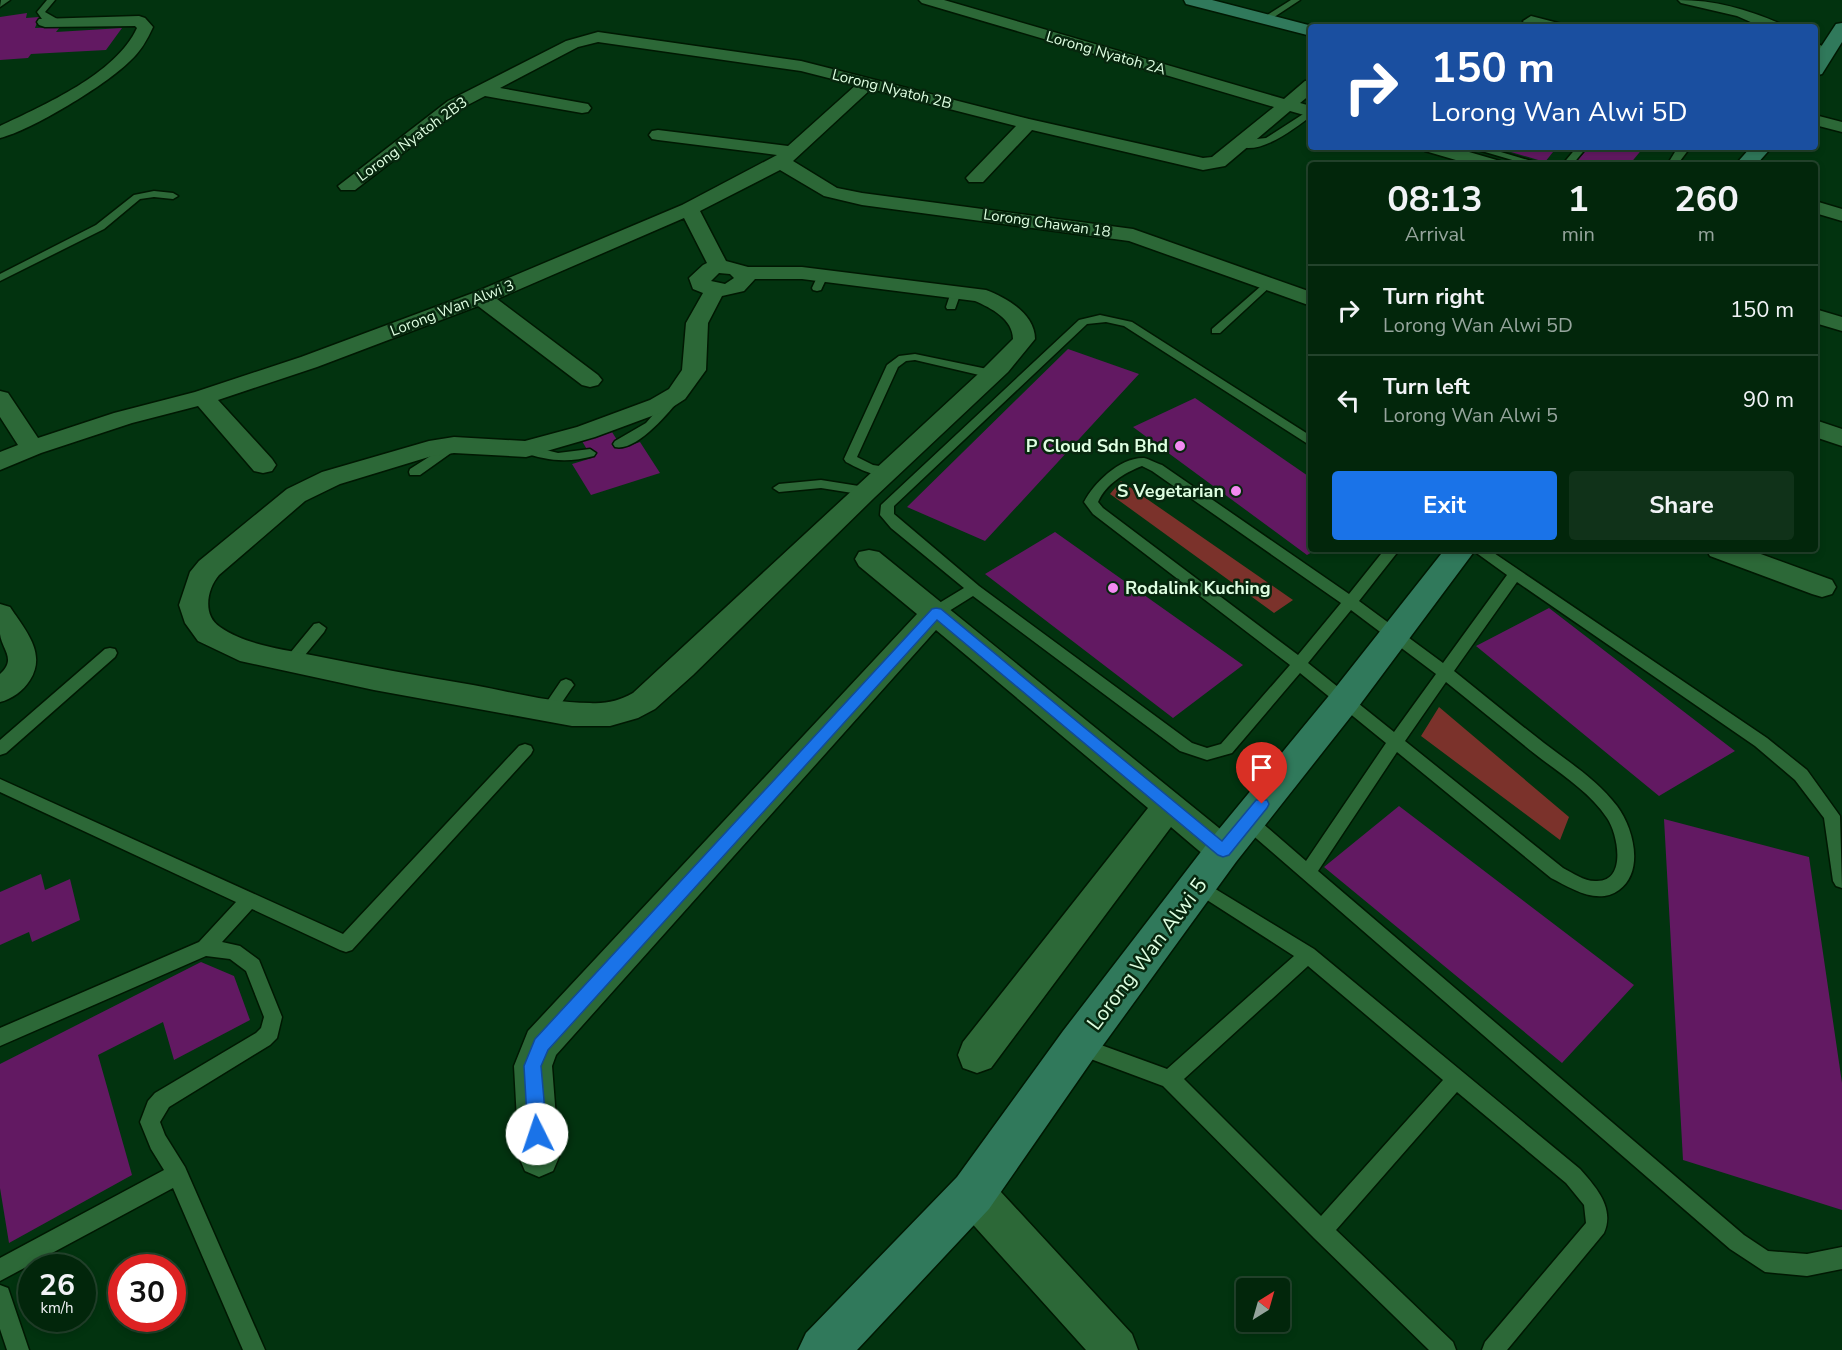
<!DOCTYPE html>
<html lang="en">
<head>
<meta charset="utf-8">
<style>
  :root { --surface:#02260b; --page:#103219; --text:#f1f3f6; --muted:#96a59d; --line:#23432c; --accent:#1a73e8 }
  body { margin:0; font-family:"Nunito Sans",sans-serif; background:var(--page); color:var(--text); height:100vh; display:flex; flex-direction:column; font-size:22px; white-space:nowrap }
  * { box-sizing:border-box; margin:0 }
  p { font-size:20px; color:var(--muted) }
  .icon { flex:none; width:33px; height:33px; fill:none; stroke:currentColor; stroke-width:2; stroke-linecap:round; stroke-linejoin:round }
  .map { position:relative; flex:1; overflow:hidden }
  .sheet { position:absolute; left:1308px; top:162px; width:510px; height:390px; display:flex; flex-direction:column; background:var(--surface); border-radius:6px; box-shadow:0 3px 9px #0003,0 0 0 2px var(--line) }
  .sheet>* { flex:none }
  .top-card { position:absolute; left:1308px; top:24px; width:510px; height:126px; border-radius:6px; box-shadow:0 3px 9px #0003,0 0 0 2px var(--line); background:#1a4fa0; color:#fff; overflow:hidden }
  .needle { width:39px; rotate:37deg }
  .fabs { position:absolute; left:1236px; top:1278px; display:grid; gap:12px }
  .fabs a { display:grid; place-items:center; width:54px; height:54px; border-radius:6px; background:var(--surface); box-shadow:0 3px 9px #0003,0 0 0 2px var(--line); font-size:30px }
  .speed { position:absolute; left:18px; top:1254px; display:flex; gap:12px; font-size:30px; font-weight:700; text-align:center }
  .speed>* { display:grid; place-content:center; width:78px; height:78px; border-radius:50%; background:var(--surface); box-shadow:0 3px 9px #0003,0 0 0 2px var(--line); line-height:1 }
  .speed small { font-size:15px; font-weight:400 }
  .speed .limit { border:9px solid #d22; background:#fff; color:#111 }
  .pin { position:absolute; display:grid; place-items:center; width:51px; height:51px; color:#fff; margin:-62px -26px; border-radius:50% 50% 50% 0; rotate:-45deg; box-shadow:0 0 6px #0007 }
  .pin .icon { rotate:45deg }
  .me { position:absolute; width:66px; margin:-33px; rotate:356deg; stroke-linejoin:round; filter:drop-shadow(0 0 4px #0008) }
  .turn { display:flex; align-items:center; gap:21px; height:126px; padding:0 24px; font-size:27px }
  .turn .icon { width:78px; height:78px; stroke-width:2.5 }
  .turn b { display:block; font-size:42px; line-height:51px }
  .eta { display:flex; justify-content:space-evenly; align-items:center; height:102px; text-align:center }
  .eta b { font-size:36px; font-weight:700; line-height:42px }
  .action { display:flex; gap:12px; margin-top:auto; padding:12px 24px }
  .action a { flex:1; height:69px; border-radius:6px; background:var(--accent); color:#fff; font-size:24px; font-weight:700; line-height:69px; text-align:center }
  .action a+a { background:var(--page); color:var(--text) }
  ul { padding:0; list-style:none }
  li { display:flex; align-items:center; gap:18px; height:90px; padding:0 24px; border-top:2px solid var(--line) }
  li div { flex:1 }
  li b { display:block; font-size:22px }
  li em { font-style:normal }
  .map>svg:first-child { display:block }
  .green { fill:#7b322b }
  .building { fill:#621962 }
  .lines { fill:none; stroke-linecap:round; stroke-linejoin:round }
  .lane-casing { stroke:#001802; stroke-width:3 }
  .street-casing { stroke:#001802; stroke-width:3 }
  .secondary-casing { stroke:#001802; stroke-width:3 }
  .lane { fill:#2c6837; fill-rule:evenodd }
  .street { fill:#2c6837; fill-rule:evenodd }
  .secondary { fill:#30795b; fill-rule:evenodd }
  .route { fill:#1a73e8; stroke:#114b97; stroke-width:1.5 }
  .poi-dot { fill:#f38af1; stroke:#07270e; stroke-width:2 }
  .labels { text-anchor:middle; stroke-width:5; stroke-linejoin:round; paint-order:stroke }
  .far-street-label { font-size:15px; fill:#defee1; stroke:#07270e }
  .poi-label { font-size:18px; font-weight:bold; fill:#defee1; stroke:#07270e; text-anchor:end }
  .near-street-label { font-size:21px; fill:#defee1; stroke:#07270e }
</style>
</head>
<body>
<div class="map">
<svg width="1842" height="1350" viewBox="0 0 1842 1350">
  <rect width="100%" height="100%" fill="#02330f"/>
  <path class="green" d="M1121 481 1293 600 1274 613 1110 494Z
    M1439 707 1569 817 1560 840 1421 736Z"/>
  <path class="building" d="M27 13 26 18 39 17 35 28 60 27 56 32 122 28 106 50 31 54 28 58 0 60V17Z
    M1494 147H1557L1545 162Z
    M1589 147H1644L1629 165H1587L1576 162Z
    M1068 349 1139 374 985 541 907 507Z
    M1195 398 1311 478V549H1318L1307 555 1133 427Z
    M612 432 622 448 640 442 660 473 591 495 572 464 592 458 582 441Z
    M1055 532 1243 665 1173 718 985 574Z
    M1549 608 1735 751 1659 796 1476 646Z
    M1399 806 1634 985 1562 1063 1324 867Z
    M1664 819 1809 857 1842 1083V1210L1683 1160Z
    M41 874 45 890 70 879 80 920 32 942 29 932 0 945V892Z
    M201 962 234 976 250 1020 174 1060 163 1022 98 1055 132 1175 9 1243 0 1188V1064Z"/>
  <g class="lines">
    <g class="lane-casing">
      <path id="lane" d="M1 0H10L0 7Z
        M47 0H55L45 12 59 20V24L42 19 37 12Z
        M1291 0H1300L1268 21 1261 19Z
        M1311 109V116C1294 129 1256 159 1234 144L1239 141 1266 138Z
        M1468 147H1484L1545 165H1529Z
        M1577 147H1587L1572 165H1562Z
        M1678 147 1689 149 1677 165H1667Z
        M154 191 173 193 178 196 173 199 154 197 140 199 104 229 0 281V274L96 225 134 195Z
        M823 272 828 275 821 290 817 291 813 290 812 288 819 273Z
        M1268 280 1272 281V285L1220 333H1212V329Z
        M956 289 961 292 955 309H947L946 307 951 292Z
        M1100 315 1132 322 1311 436V446L1124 326 1106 322 1087 324 894 506V514L979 586 1192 743 1207 748 1221 744 1290 665 1093 514 1084 502C1094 483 1120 457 1144 458 1149 459 1156 463 1162 465L1349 594 1385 549H1400L1359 601 1443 663 1507 575 1471 549H1488L1767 738 1807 770 1840 816 1842 888 1836 886 1833 881 1824 818 1795 780 1755 746 1517 582 1454 671C1484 695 1513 719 1544 743 1569 762 1597 780 1617 806 1633 827 1645 871 1619 890 1597 906 1571 888 1551 878L1397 752 1318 871 1744 1235 1768 1251 1807 1254 1842 1247V1269L1807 1276 1765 1272 1730 1249 1242 826 1240 821 1242 816 1248 814 1254 816 1306 861 1386 743 1300 673 1232 753 1207 760 1180 751 973 596 941 616H931L929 612 931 608 964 588 891 528 880 515 881 505 1079 320ZM1142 466 1152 471 1341 603 1298 655 1103 508 1098 502C1106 484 1124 473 1142 466ZM1351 610 1436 674 1394 732 1308 663ZM1446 682C1476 706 1505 730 1535 754 1559 773 1589 791 1607 818 1618 834 1627 881 1597 881 1585 882 1573 873 1563 868L1405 741Z
        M915 354 992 370 998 374 992 378 915 360 906 361 898 367 857 457 873 465 892 468 893 471C881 482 858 468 846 462L844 459 887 365 899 356Z
        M675 393 681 397C669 413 636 452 615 447L613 444 615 441 646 423 671 394Z
        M454 441 460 445 458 448 420 475H410L409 472 410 469Z
        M526 445 558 453 590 449 596 453 594 456C568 463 547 461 522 452L520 449Z
        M821 480 865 487 871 491 865 495 821 488 779 492 773 488 779 484Z
        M319 623 326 628 324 632 296 666H286L284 662 286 658 314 624Z
        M110 648 115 649 117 653 115 657 6 753 0 755V740L105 649Z
        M566 679 571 681 574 685 571 689 554 714H544L541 710 544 706 561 681Z
        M525 744 531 746 533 750 531 754 352 950 346 952 340 950 252 909 222 942 240 946 259 960 282 1017 277 1038 270 1045 169 1107 160 1122 165 1135 185 1167 265 1350H243L173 1188 0 1281V1258L164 1170 151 1149 140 1122 148 1101 155 1093 256 1033 261 1028 264 1017 246 971 230 959 206 956 0 1046V1028L199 942 236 902 0 792V779L343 934 519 746Z
        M1199 879 1314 949 1580 1169C1596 1187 1615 1208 1604 1233L1507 1350H1482L1485 1342 1586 1223 1584 1205 1566 1183 1457 1092 1336 1230 1453 1342 1456 1350H1429L1314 1238 1163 1086 1072 1052 1069 1046 1072 1040 1079 1037 1167 1069 1294 956 1193 891 1190 886 1193 881ZM1308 966 1443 1080 1321 1216 1184 1079Z
        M0 1285 8 1288 29 1350H7L0 1329Z"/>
    </g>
    <g class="street-casing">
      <path id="street" d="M919 0H944L1284 99 1305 81 1311 80V94L1300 103 1311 106V117L1290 111 1225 166 1203 170 1032 130 983 182H969L966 178 1016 126 871 89 793 161 837 188 862 193 1133 229 1311 292V306L1129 241 862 205 824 196 780 170 700 211 726 261 748 267H802L986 290C1007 298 1035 314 1035 339L1008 372 875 497 693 675 655 709 638 718 610 726H572L374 690 240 661 198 641 185 623 179 605 190 572 199 561 287 489 322 472 429 441 454 437 525 441 577 427 650 400 669 389 682 370 686 323 703 293 693 289 689 278 703 265 707 263 684 218 497 299 598 375 602 380 598 385 590 387 582 385 478 306 317 367 218 400 272 459 276 465 272 471 263 473 254 471 198 406 132 423 41 453 0 470V452L18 445 0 417V391L8 393 38 438 114 413 195 392 301 357 473 293 682 205 777 155 658 140 652 139 649 135 652 131 658 130 788 146 856 85 801 71 598 42 578 47 500 88 588 104 591 108 588 112 582 113 485 96 460 109 355 190H341L338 186 448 101 566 41 598 32 801 61 1029 119 1203 158 1212 157 1274 107 922 3ZM719 273 730 274 734 278 725 284 711 281ZM755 279H802L975 301C991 308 1013 319 1013 339L977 375 633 693C619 701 606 704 590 703 551 703 511 692 473 685 418 676 365 666 311 655 281 649 246 645 220 627 202 615 207 589 219 575L305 501 340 484 432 456 454 453 526 457 595 437 668 410 685 399 706 370 708 323 722 296 744 291Z
        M1678 0C1715 0 1747 9 1781 24L1783 27H1762L1737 16 1681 3Z
        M139 16 145 18 153 27C147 40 141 51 130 61 106 85 32 130 0 138V126C44 105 116 74 137 28L135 26 45 27 39 25 37 22 39 19Z
        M1531 16 1562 24 1564 27H1536L1525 24 1523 21Z
        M1815 43 1832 50 1834 53 1826 58 1815 54Z
        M1815 115 1842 122V132L1815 125Z
        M1423 147H1452L1500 161 1502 165H1473L1425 151Z
        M1815 201 1842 209V221L1815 213Z
        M1815 309 1842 317V331L1815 323Z
        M1815 420 1842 429V446L1815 437Z
        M1706 549H1747L1832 580 1836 587 1832 594 1822 597 1812 594 1710 556Z
        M869 550 879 552 1235 841 1240 851 1235 861 1223 865 1211 861 1171 827 991 1068 977 1073 963 1068 958 1055 963 1042 1148 808 936 630 556 1055 552 1066 559 1157 553 1171 539 1177 525 1171 519 1157 514 1066 528 1031 917 614 859 566 855 559 859 552Z
        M0 604 10 607C25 630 47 653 30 680 23 691 12 699 0 702V674C17 659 2 650 0 634 0 624 0 614 0 604Z
        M973 1172 988 1178 1132 1334 1138 1350H1086L958 1208 952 1193 958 1178Z"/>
    </g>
    <g class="secondary-casing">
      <path id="secondary" d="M1184 0H1212L1316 27H1311V36L1186 4Z
        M1842 23V42L1822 74 1815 76V56L1836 24Z
        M1751 147H1772L1756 165H1735Z
        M1445 549H1476L1356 710 1236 862 1093 1059 989 1209 857 1350H798L806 1333 957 1177 1063 1031 1210 840 1332 692Z"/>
    </g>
    <use href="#lane" class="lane"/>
    <use href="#street" class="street"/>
    <use href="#secondary" class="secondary"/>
  </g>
  <path class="route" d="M936 608 941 609 1222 841 1256 800H1267L1269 804 1267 808 1229 855 1223 857 1218 855 937 620 548 1050 541 1066 547 1134 544 1140 537 1143 531 1140 528 1134 524 1066 535 1039 932 609Z"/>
  <g class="poi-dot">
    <circle cx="1180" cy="446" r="6"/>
    <circle cx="1236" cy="491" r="6"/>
    <circle cx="1113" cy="588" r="6"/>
  </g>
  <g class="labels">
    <g class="far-street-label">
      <text transform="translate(1106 53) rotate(16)" y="5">Lorong Nyatoh 2A</text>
      <text transform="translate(892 89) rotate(14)" y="5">Lorong Nyatoh 2B</text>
      <text transform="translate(412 139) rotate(-36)" y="5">Lorong Nyatoh 2B3</text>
      <text transform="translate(1047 223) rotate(8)" y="5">Lorong Chawan 18</text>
      <text transform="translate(452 308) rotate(-21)" y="5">Lorong Wan Alwi 3</text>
    </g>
    <g class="poi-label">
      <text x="1168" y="452">P Cloud Sdn Bhd</text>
      <text x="1224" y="497">S Vegetarian</text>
      <text x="1125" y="594" text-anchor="start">Rodalink Kuching</text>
    </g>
    <g class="near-street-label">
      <text transform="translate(1147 954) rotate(-53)" y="7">Lorong Wan Alwi 5</text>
    </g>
  </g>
</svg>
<div class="fabs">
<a><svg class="needle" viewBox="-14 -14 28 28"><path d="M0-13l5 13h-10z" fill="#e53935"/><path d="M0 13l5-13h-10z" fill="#96a59d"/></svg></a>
</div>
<div class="speed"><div>26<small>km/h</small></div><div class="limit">30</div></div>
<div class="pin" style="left:1262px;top:804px;background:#d93025"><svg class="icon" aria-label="arrive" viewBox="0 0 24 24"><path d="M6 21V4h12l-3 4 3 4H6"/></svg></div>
<svg class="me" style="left:537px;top:1134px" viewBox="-20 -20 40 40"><circle r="19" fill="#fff"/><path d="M0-13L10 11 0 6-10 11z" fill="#1a73e8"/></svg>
<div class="top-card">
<div class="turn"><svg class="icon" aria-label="right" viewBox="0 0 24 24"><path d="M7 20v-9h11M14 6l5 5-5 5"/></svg><div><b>150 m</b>Lorong Wan Alwi 5D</div></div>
</div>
<section class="sheet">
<div class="eta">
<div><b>08:13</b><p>Arrival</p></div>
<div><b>1</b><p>min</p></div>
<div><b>260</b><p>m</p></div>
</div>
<ul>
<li><svg class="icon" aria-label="right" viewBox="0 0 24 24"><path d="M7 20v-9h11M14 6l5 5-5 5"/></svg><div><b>Turn right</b><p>Lorong Wan Alwi 5D</p></div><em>150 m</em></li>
<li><svg class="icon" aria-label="left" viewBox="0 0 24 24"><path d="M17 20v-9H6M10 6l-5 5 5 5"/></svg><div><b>Turn left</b><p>Lorong Wan Alwi 5</p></div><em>90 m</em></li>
</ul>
<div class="action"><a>Exit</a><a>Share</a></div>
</section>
</div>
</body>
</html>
